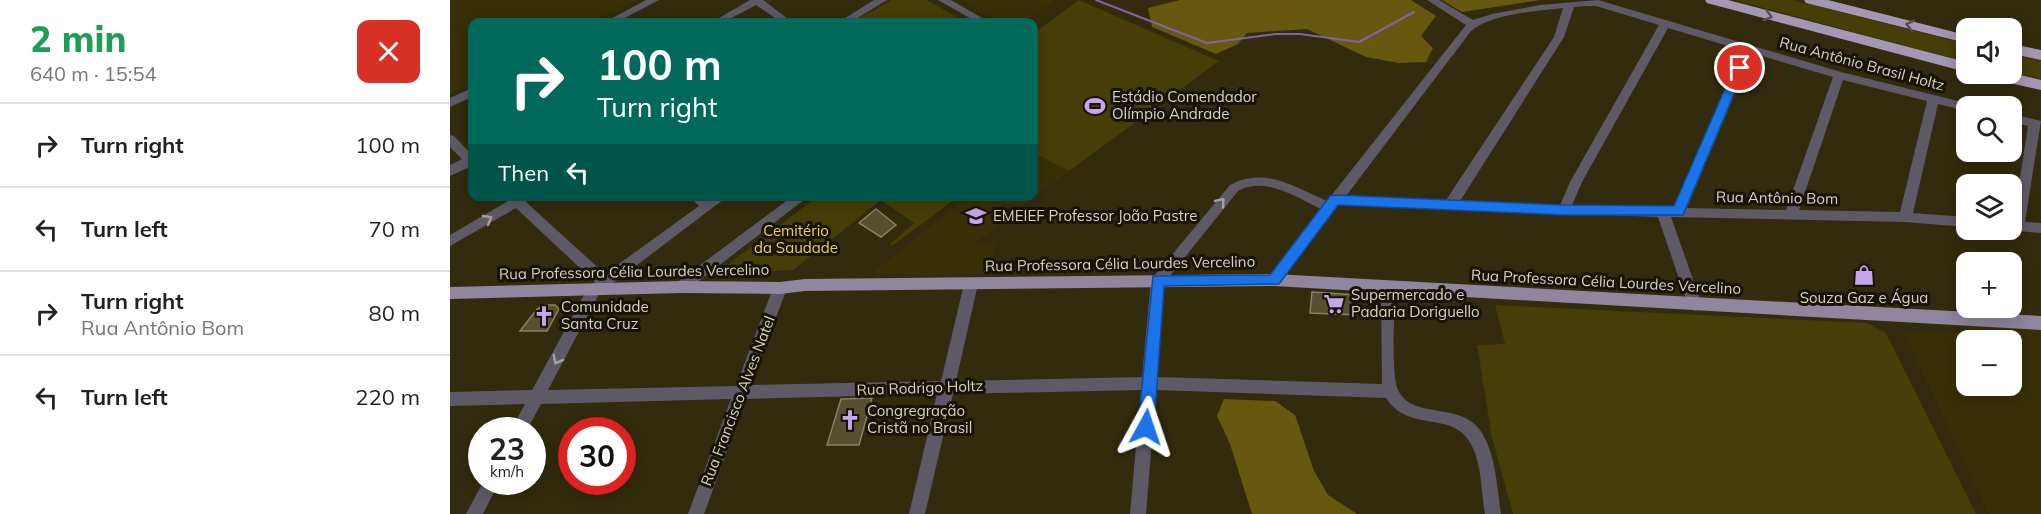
<!DOCTYPE html>
<html lang="en">
<head>
<meta charset="utf-8">
<style>
  :root { --surface:#fff; --page:#f2f2f2; --text:#222; --muted:#767676; --line:#e0e0e0 }
  body { margin:0; font-family:Mulish,sans-serif; background:var(--page); color:var(--text); height:100vh; display:flex; flex-direction:column; font-size:22px; white-space:nowrap }
  * { box-sizing:border-box; margin:0 }
  p { font-size:20px; color:var(--muted) }
  .icon { flex:none; width:33px; height:33px; fill:none; stroke:currentColor; stroke-width:2; stroke-linecap:round; stroke-linejoin:round }
  .map { position:relative; flex:1; overflow:hidden }
  .side { display:flex; flex-direction:column; background:var(--surface); width:450px }
  .side>* { flex:none }
  .hud { position:absolute; left:18px; top:18px; width:570px; height:183px; border-radius:12px; box-shadow:0 3px 15px #0003; background:#00695c; color:#fff; overflow:hidden }
  .fabs { position:absolute; left:1506px; top:18px; display:grid; gap:12px }
  .fabs a { display:grid; place-items:center; width:66px; height:66px; border-radius:12px; background:var(--surface); box-shadow:0 3px 15px #0003; font-size:30px }
  .speed { position:absolute; left:18px; top:417px; display:flex; gap:12px; font-size:30px; font-weight:700; text-align:center }
  .speed>* { display:grid; place-content:center; width:78px; height:78px; border-radius:50%; background:var(--surface); box-shadow:0 3px 15px #0003; line-height:1 }
  .speed small { font-size:15px; font-weight:400 }
  .speed .limit { border:9px solid #d22; background:#fff; color:#111 }
  .pin { position:absolute; display:grid; place-items:center; width:51px; height:51px; color:#fff; margin:-26px; border:3px solid #fff; border-radius:50%; box-shadow:0 2px 6px #0007 }
  .me { position:absolute; width:66px; margin:-33px; rotate:5deg; stroke-linejoin:round; filter:drop-shadow(0 0 4px #0008) }
  .turn { display:flex; align-items:center; gap:21px; height:126px; padding:0 30px; font-size:27px }
  .turn .icon { width:78px; height:78px; stroke-width:2.5 }
  .turn b { display:block; font-size:42px; line-height:51px }
  .then { display:flex; align-items:center; height:57px; padding:0 30px; background:#0003; gap:12px; font-size:22px }
  .round { display:grid; place-items:center; flex:none; width:63px; height:63px; border-radius:12px; background:var(--page) }
  .summary { display:flex; align-items:center; justify-content:space-between; height:102px; padding:0 30px }
  h1 { font-size:36px; font-weight:800; line-height:45px; color:#1e9e55 }
  ul { padding:0; list-style:none }
  li { display:flex; align-items:center; gap:18px; height:84px; padding:0 30px; border-top:2px solid var(--line) }
  li div { flex:1 }
  li b { display:block; font-size:22px }
  li em { font-style:normal }
  main { display:flex; flex:1; min-height:0 }
  .map>svg:first-child { display:block }
  .built { fill:#393008; fill-rule:evenodd }
  .green { fill:#473d06 }
  .forest { fill:#66580f }
  .lines { fill:none; stroke-linecap:round; stroke-linejoin:round }
  .stream { stroke:#8262a8; stroke-width:2 }
  .building { fill:#564f30; stroke:#888161; stroke-width:1.5 }
  .minor { fill:#5e5966; fill-rule:evenodd }
  .major { fill:#90869f; fill-rule:evenodd }
  .highway { fill:#a497b6; fill-rule:evenodd }
  .oneway { stroke:#564f56 }
  .oneway2 { stroke:#a6a29d }
  .route { fill:#1a73e8; stroke:#114b97; stroke-width:1.5 }
  .labels { text-anchor:middle; stroke-width:6; stroke-linejoin:round; paint-order:stroke }
  .street-label { font-size:15px; fill:#d6d2c1; stroke:#171407 }
  .poi-label { font-size:15px; fill:#d6d2c1; stroke:#171407; text-anchor:start }
  .park-label { font-size:15px; fill:#ecd159; stroke:#171407 }
</style>
</head>
<body>
<main>
<section class="side">
<div class="summary"><div><h1>2 min</h1><p>640 m · 15:54</p></div><a class="round" style="background:#d93025;color:#fff"><svg class="icon" aria-label="close" viewBox="0 0 24 24"><path d="M6 6l12 12M18 6L6 18"/></svg></a></div>
<ul>
<li><svg class="icon" aria-label="right" viewBox="0 0 24 24"><path d="M7 20v-9h11M14 6l5 5-5 5"/></svg><div><b>Turn right</b></div><em>100 m</em></li>
<li><svg class="icon" aria-label="left" viewBox="0 0 24 24"><path d="M17 20v-9H6M10 6l-5 5 5 5"/></svg><div><b>Turn left</b></div><em>70 m</em></li>
<li><svg class="icon" aria-label="right" viewBox="0 0 24 24"><path d="M7 20v-9h11M14 6l5 5-5 5"/></svg><div><b>Turn right</b><p>Rua Antônio Bom</p></div><em>80 m</em></li>
<li><svg class="icon" aria-label="left" viewBox="0 0 24 24"><path d="M17 20v-9H6M10 6l-5 5 5 5"/></svg><div><b>Turn left</b></div><em>220 m</em></li>
</ul>
</section>
<div class="map">
<svg width="1591" height="514" viewBox="0 0 1591 514">
  <rect width="100%" height="100%" fill="#322b0d"/>
  <path class="built" d="M0 0H186L141 22H22V83L0 94Z
    M509 0H605L573 22H550Z
    M584 153 619 171 525 243H545L540 274H425L426 270 518 197 584 196Z
    M1520 325 1591 327V514H1539L1454 333H1515ZM1516 340H1562V386H1516Z"/>
  <path class="green" d="M442 0H476L514 21 402 22Z
    M629 0 769 61 619 171 584 153V33Z
    M1284 0H1342L1516 44V62Z
    M1562 54 1591 61V79L1562 72Z
    M367 197V196L508 197 442 246 440 244 464 223 431 200 343 270 276 274 273 269 276 266Z
    M1045 305 1417 323 1436 333 1526 514H1063L1042 438 1027 345 1055 344Z"/>
  <path class="forest" d="M730 0H961L986 16 971 36 983 48 976 62 949 63 916 57 857 29 797 33 788 44 766 54 702 27 698 8Z
    M992 0H1091L1012 12Z
    M774 399 825 401 845 415 864 471 878 495 907 514H802L780 444 767 416Z"/>
  <g class="lines">
    <path class="stream" d="M646 0 757 43 825 34H850L909 42 964 12"/>
  </g>
  <path class="building" d="M426 209 446 225 431 237 409 223Z
    M862 292 907 295V315L860 313Z
    M95 305H105L109 309 97 331H70L87 309Z
    M422 398 409 445H377L391 399Z"/>
  <g class="lines">
    <path class="minor" d="M196 0H209L167 22H155Z
      M300 0H313L342 22H331L306 5 274 22H262Z
      M424 0H437L401 22H389Z
      M488 0H501L539 22H527Z
      M977 0H989L1023 20 1042 14 1090 5 1148 0 1391 72 1520 104 1522 106H1516V111L1488 104 1463 213 1516 217V227L1455 222 1221 217 1252 305 1250 309 1245 311 1240 309 1238 305 1208 217 889 205 829 284H819L817 280 819 276 871 209C846 197 816 176 788 191L715 282 707 377 932 384 931 287 933 283H943L945 287C945 309 940 376 949 392 964 419 1010 402 1030 430 1046 453 1047 487 1051 514H1035C1031 492 1032 460 1019 441 1001 411 959 433 936 398L706 390 696 514H680L691 390 503 394 475 514H459L487 394 296 399 254 514H238L281 399 91 404 77 430H61L75 404 0 406V392L82 390 139 286 145 282 66 208 0 246V235L58 201 55 196H82L76 202 155 274 249 206 239 196H254L258 200 262 196H278L149 294 98 390 286 386 323 288 325 284H335L337 288 301 385 491 381 514 284 516 280H526L528 284 506 381 692 377 701 280 780 185C814 166 845 187 877 201L1016 25ZM1137 6H1146L1209 25 1120 182 1110 205 1010 201 1114 37 1124 7ZM1113 8 1104 37 996 200 896 196 1021 31C1042 14 1086 11 1113 8ZM1218 28 1292 50 1224 207 1122 205 1132 182ZM1302 53 1383 77 1336 210 1237 208ZM1393 80 1477 101 1450 212 1349 210Z
      M22 88V97L0 107V98Z
      M1562 114 1591 121 1575 222 1591 223V233L1557 230H1562L1578 126 1562 122Z
      M0 135 4 136 22 155V166L0 176V165L12 159 0 147Z
      M343 196H359L236 291H226L224 287 226 283Z
      M33 482H49L33 514H16Z"/>
    <path class="major" d="M824 274 1591 316V330L824 286 355 291 330 294 231 293 0 299V287L231 281 330 282 355 279Z"/>
    <path class="highway" d="M1255 0H1278L1516 62V72L1257 3Z
      M1354 0H1378L1516 35V43L1356 3Z
      M1562 44 1591 50V60L1562 54Z
      M1562 73 1591 80V90L1538 78 1535 74Z"/>
  </g>
  <defs><path id="oneway-chevron" d="M-2-3.5L2.5 0L-2 3.5" fill="none" stroke-width="1.6" stroke-linecap="round" stroke-linejoin="round" transform="scale(1.5)"/></defs>
  <g class="oneway">
    <use href="#oneway-chevron" transform="translate(1318 16) rotate(16)"/>
    <use href="#oneway-chevron" transform="translate(1460 25) rotate(-166)"/>
  </g>
  <g class="oneway2">
    <use href="#oneway-chevron" transform="translate(771 202) rotate(-50)"/>
    <use href="#oneway-chevron" transform="translate(38 219) rotate(-30)"/>
    <use href="#oneway-chevron" transform="translate(107 360) rotate(118)"/>
  </g>
  <path class="route" d="M1290 64 1295 68 1233 215H1114L888 205 829 284 714 286 704 427 702 432H690L688 427 703 276 820 275 880 196 885 195 1114 205 1224 206 1284 68Z"/>
  <defs>
    <g id="stadium-bare" transform="scale(1.62)"><path d="M0-5a6.5 5 0 1 0 0 10a6.5 5 0 1 0 0-10ZM-3.5-1.8h7v3.6h-7Z" fill="#c6a6f0" stroke="#171407" stroke-width="2.5" paint-order="stroke"/></g>
    <g id="school-bare" transform="scale(1.62)"><path d="M0-5L7-2L0 1L-7-2ZM-4 1L0 2.5L4 1V4Q0 6-4 4Z" fill="#c6a6f0" stroke="#171407" stroke-width="2.5" paint-order="stroke"/></g>
    <g id="shop-bare" transform="scale(1.62)"><path d="M-5-2.5h2.3a2.7 3.5 0 0 1 5.4 0H5L5.5 6h-11ZM-1.5-2.5h3a1.5 2.3 0 0 0-3 0Z" fill="#c6a6f0" stroke="#171407" stroke-width="2.5" paint-order="stroke"/></g>
    <g id="supermarket-bare" transform="scale(1.62)"><path d="M-6-5.5h2.5l.6 2H6L4.5 2H-2.5L-4.4-4H-6ZM-1.5 3.2a1.3 1.3 0 1 0 .1 0ZM3 3.2a1.3 1.3 0 1 0 .1 0Z" fill="#c6a6f0" stroke="#171407" stroke-width="2.5" paint-order="stroke"/></g>
    <g id="church-bare" transform="scale(1.62)"><path d="M-1.2-6h2.4v3.5h3.3v2.4h-3.3V6h-2.4V-.1h-3.3v-2.4h3.3Z" fill="#c6a6f0" stroke="#171407" stroke-width="2.5" paint-order="stroke"/></g>
  </defs>
  <g fill-rule="evenodd">
    <use href="#stadium-bare" x="645" y="106"/>
    <use href="#school-bare" x="526" y="216"/>
    <use href="#shop-bare" x="1414" y="275"/>
    <use href="#supermarket-bare" x="884" y="304"/>
    <use href="#church-bare" x="94" y="316"/>
    <use href="#church-bare" x="400" y="420"/>
  </g>
  <g class="labels">
    <g class="street-label">
      <text transform="translate(1412 64) rotate(15)" y="5">Rua Antônio Brasil Holtz</text>
      <text transform="translate(1327 198) rotate(1)" y="5">Rua Antônio Bom</text>
      <text transform="translate(670 264) rotate(-1)" y="5">Rua Professora Célia Lourdes Vercelino</text>
      <text transform="translate(184 272) rotate(-1)" y="5">Rua Professora Célia Lourdes Vercelino</text>
      <text transform="translate(1156 282) rotate(3)" y="5">Rua Professora Célia Lourdes Vercelino</text>
      <text transform="translate(470 388) rotate(-2)" y="5">Rua Rodrigo Holtz</text>
      <text transform="translate(288 401) rotate(-69)" y="5">Rua Francisco Alves Natel</text>
    </g>
    <g class="poi-label">
      <text x="662" y="102">Estádio Comendador<tspan x="662" dy="17">Olímpio Andrade</tspan></text>
      <text x="543" y="221">EMEIEF Professor João Pastre</text>
      <text x="901" y="300">Supermercado e<tspan x="901" dy="17">Padaria Doriguello</tspan></text>
      <text x="1414" y="303" text-anchor="middle">Souza Gaz e Água</text>
      <text x="111" y="312">Comunidade<tspan x="111" dy="17">Santa Cruz</tspan></text>
      <text x="417" y="416">Congregração<tspan x="417" dy="17">Cristã no Brasil</tspan></text>
    </g>
    <g class="park-label">
      <text x="346" y="236">Cemitério<tspan x="346" dy="17">da Saudade</tspan></text>
    </g>
  </g>
</svg>
<div class="fabs">
<a><svg class="icon" aria-label="sound" viewBox="0 0 24 24"><path d="M4 9h4l5-4v14l-5-4H4zM17 9q2 3 0 6"/></svg></a>
<a><svg class="icon" aria-label="search" viewBox="0 0 24 24"><circle cx="10" cy="10" r="6"/><path d="M15 15l6 6"/></svg></a>
<a><svg class="icon" aria-label="layers" viewBox="0 0 24 24"><path d="M12 4l9 5-9 5-9-5zM3 14l9 5 9-5"/></svg></a>
<a>+</a>
<a>−</a>
</div>
<div class="speed"><div>23<small>km/h</small></div><div class="limit">30</div></div>
<div class="pin" style="left:1290px;top:68px;background:#d93025"><svg class="icon" aria-label="arrive" viewBox="0 0 24 24"><path d="M6 21V4h12l-3 4 3 4H6"/></svg></div>
<svg class="me" style="left:696px;top:427px" viewBox="-20 -20 40 40"><path d="M0-17L14 15 0 8-14 15z" fill="#1a73e8" stroke="#fff" stroke-width="4"/></svg>
<div class="hud">
<div class="turn"><svg class="icon" aria-label="right" viewBox="0 0 24 24"><path d="M7 20v-9h11M14 6l5 5-5 5"/></svg><div><b>100 m</b>Turn right</div></div>
<div class="then">Then<svg class="icon" aria-label="left" viewBox="0 0 24 24"><path d="M17 20v-9H6M10 6l-5 5 5 5"/></svg></div>
</div>
</div>
</main>
</body>
</html>
